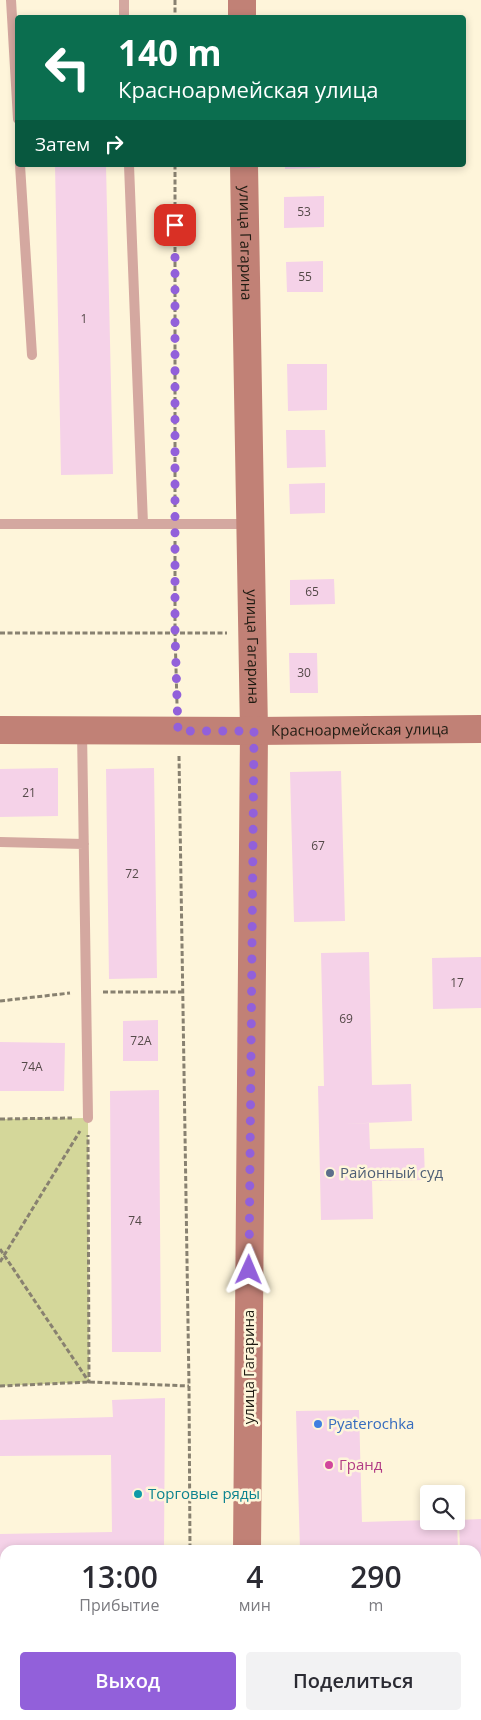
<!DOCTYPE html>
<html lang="ru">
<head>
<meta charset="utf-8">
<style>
  :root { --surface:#fff; --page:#f2f2f3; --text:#2b2b33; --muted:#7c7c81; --accent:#9260da }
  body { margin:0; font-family:"Open Sans",sans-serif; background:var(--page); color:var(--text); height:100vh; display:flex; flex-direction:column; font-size:19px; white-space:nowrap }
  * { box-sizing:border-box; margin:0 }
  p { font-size:16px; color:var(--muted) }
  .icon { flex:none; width:28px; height:28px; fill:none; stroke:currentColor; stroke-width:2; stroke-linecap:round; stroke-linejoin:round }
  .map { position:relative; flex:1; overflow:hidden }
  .details { position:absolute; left:0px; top:1545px; width:481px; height:175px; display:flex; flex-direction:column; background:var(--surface); border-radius:15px 15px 0 0; box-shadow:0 2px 8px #0003 }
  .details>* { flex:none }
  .guide { position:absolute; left:15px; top:15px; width:451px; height:152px; border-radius:5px; box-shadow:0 2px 8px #0003; background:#0b6e4f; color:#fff; overflow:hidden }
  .tools { position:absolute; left:420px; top:1485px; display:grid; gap:10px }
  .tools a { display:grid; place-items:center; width:45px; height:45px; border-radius:5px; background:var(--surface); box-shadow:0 2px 8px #0003; font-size:25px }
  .pin { position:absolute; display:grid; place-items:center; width:42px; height:42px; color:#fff; margin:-21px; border-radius:10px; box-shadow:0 2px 8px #0006 }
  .me { position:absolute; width:55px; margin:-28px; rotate:1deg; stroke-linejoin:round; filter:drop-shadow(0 0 4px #0008) }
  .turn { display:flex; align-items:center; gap:18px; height:105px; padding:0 20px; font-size:22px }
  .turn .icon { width:65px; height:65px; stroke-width:2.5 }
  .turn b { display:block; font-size:35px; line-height:42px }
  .then { display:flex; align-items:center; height:48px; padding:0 20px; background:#0003; gap:10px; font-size:19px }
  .eta { display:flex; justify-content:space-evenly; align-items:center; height:85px; text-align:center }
  .eta b { font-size:30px; font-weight:600; line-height:35px }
  .button { display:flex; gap:10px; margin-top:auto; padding:10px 20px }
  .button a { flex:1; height:58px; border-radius:5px; background:var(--accent); color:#fff; font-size:20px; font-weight:600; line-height:58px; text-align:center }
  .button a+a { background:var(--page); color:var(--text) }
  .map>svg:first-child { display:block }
  .green { fill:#d4d79a }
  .building { fill:#f5d2e8 }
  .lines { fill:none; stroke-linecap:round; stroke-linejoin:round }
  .path { stroke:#888170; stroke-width:3; stroke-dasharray:5 2.5; stroke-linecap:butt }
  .lane { stroke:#d4a8a0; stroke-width:10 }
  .street { stroke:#d4a8a0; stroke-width:21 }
  .secondary { stroke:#c18176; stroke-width:28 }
  .route { stroke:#9260da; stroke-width:9; stroke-dasharray:0 16.2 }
  .service-dot { fill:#5c6f8a; stroke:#fef5da; stroke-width:2 }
  .shop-dot { fill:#3f7fe0; stroke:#fef5da; stroke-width:2 }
  .hotel-dot { fill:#d1479c; stroke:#fef5da; stroke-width:2 }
  .culture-dot { fill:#0f9aa8; stroke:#fef5da; stroke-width:2 }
  .labels { text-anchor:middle; stroke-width:5; stroke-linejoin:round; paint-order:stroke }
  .number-label { font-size:12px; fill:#544948 }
  .street-label { font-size:15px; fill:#1f1b12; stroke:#fef5da }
  .service-label { font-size:15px; fill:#4e5e75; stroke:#fef5da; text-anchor:start }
  .shop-label { font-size:15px; fill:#366cbe; stroke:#fef5da; text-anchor:start }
  .hotel-label { font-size:15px; fill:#b23c85; stroke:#fef5da; text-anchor:start }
  .culture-label { font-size:15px; fill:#0d838f; stroke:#fef5da; text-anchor:start }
</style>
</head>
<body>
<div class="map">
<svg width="481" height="1720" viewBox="0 0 481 1720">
  <rect width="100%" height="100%" fill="#fef5da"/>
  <path class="green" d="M88 1118 89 1382 0 1386V1119Z"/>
  <path class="building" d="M55 165H106L113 474 61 475Z
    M285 165H320V168L285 169Z
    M324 196V227L284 228V197Z
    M323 261V292H287L286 262Z
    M287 364H327V410L288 411Z
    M286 430H325L326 467 287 468Z
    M325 483V513L290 514 289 484Z
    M334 579 335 604 290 605V580Z
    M289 653H317L318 693H290Z
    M58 768V816L0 817V769Z
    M154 768 157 978 109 979 106 769Z
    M341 771 345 921 294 922 290 772Z
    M369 952 372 1085 411 1084 412 1121 341 1124 369 1123 370 1149 424 1148 425 1180 372 1181 373 1219 321 1220 318 1086H324L321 953Z
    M481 957V1008L433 1009 432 958Z
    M158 1020V1061H123V1021Z
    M0 1042 65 1043 64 1091H0Z
    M159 1090 161 1352H112L110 1091Z
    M165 1398 164 1550H5V1587H0V1534L112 1532 111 1455 0 1456V1420L113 1417 112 1400Z
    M359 1410 362 1522 429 1520 457 1521 458 1550H300L296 1411Z
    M481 1519V1572H476V1550H460L459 1520Z
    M476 1665H481V1711H476Z
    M300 1715H345L346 1720H300Z"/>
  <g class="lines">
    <path class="path" d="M175 0V18
      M175 507V165
      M175 541V633L177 704
      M0 633H227
      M179 756 189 1386 190 1550
      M103 992H183
      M0 1001 70 993
      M0 1119 72 1118
      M0 1249 89 1382 88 1135
      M0 1262 80 1131
      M0 1386 89 1382 189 1386
      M476 1580H481
      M476 1658H481
      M0 1664H5
      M296 1715V1720
      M130 1720 133 1715"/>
    <path class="lane" d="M11 0 18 119
      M124 0V18
      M20 165 32 355
      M129 165 143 524
      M0 524H250
      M82 731 88 1118
      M0 842 84 844"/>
    <path class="street" d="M476 1621H481
      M0 1626H5"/>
    <g class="secondary">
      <path d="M242 0V18"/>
      <path id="s1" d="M244 165 254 731 247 1550"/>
      <path id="s2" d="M0 730 254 731 481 729"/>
      <path d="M249 1715V1720"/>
    </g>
  </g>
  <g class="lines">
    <path class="route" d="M175 225V633L178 731H254L249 1270"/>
  </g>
  <circle class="service-dot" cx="330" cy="1173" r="5"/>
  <circle class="shop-dot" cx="318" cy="1424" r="5"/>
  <circle class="hotel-dot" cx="329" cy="1465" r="5"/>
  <circle class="culture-dot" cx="138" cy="1494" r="5"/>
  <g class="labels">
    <g class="number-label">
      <text x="304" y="216">53</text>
      <text x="305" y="281">55</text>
      <text x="84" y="323">1</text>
      <text x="312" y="596">65</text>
      <text x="304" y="677">30</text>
      <text x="29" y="797">21</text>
      <text x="318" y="850">67</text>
      <text x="132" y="878">72</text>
      <text x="457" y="987">17</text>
      <text x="346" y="1023">69</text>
      <text x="141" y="1045">72А</text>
      <text x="32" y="1071">74А</text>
      <text x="135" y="1225">74</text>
    </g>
    <g class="street-label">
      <text dy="5" stroke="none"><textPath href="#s1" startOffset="78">улица Гагарина</textPath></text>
      <text dy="5" stroke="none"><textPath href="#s1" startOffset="482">улица Гагарина</textPath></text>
      <text dy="5" stroke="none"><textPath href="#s2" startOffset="360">Красноармейская улица</textPath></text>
      <text transform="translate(249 1367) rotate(-90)" y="5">улица Гагарина</text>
    </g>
    <g class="service-label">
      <text x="340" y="1178">Районный суд</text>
    </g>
    <g class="shop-label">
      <text x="328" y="1429">Pyaterochka</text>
    </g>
    <g class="hotel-label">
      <text x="339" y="1470">Гранд</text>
    </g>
    <g class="culture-label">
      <text x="148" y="1499">Торговые ряды</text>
    </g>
  </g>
</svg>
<div class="tools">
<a><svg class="icon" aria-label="search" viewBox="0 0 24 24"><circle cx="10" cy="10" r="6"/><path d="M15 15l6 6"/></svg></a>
</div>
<div class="pin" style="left:175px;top:225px;background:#d93025"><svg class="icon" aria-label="arrive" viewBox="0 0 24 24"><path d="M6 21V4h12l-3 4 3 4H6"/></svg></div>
<svg class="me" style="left:249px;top:1270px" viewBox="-20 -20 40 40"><path d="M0-17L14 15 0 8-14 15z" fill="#9260da" stroke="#fff" stroke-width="4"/></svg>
<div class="guide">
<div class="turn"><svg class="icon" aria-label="left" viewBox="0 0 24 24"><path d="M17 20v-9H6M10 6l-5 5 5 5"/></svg><div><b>140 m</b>Красноармейская улица</div></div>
<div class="then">Затем<svg class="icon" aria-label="right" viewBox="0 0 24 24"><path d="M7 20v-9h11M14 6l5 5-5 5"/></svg></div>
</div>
<section class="details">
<div class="eta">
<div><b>13:00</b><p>Прибытие</p></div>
<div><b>4</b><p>мин</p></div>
<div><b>290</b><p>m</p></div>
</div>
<div class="button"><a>Выход</a><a>Поделиться</a></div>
</section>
</div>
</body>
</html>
